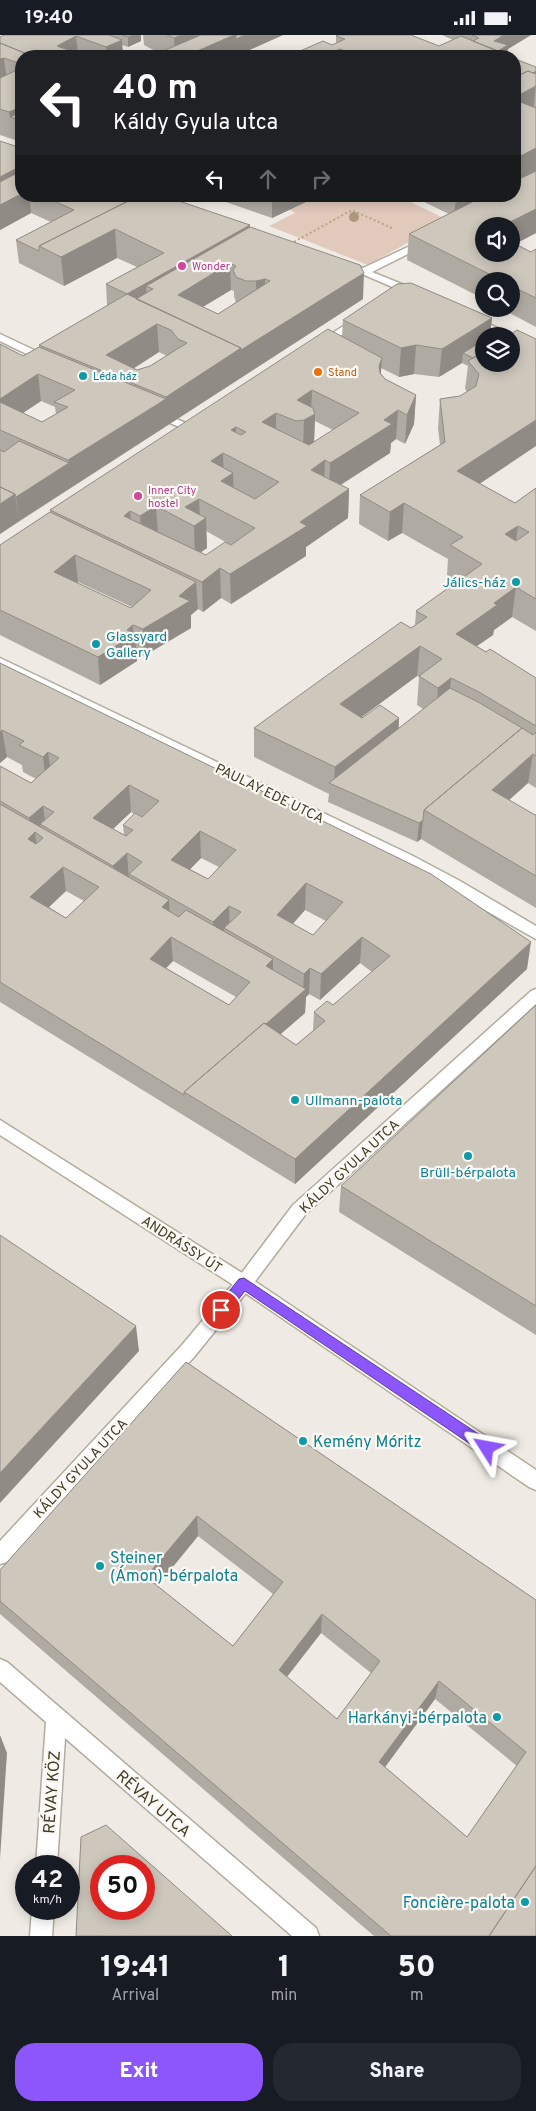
<!DOCTYPE html>
<html lang="en">
<head>
<meta charset="utf-8">
<style>
  :root { --surface:#171b24; --page:#242831; --text:#f1f3f6; --muted:#9ea1a6; --accent:#8d56fb }
  body { margin:0; font-family:Overpass,sans-serif; background:var(--page); color:var(--text); height:100vh; display:flex; flex-direction:column; font-size:19px; white-space:nowrap }
  * { box-sizing:border-box; margin:0 }
  p { font-size:16px; color:var(--muted) }
  .icon { flex:none; width:28px; height:28px; fill:none; stroke:currentColor; stroke-width:2; stroke-linecap:round; stroke-linejoin:round }
  .map { position:relative; height:1901px; overflow:hidden }
  .side { display:flex; flex-direction:column; background:var(--surface); flex:1 }
  .side>* { flex:none }
  .banner { position:absolute; left:15px; top:15px; width:506px; height:152px; border-radius:20px; box-shadow:0 2px 12px #0003; background:#202124; color:#fff; overflow:hidden }
  .fabs { position:absolute; left:475px; top:182px; display:grid; gap:10px }
  .fabs a { display:grid; place-items:center; width:45px; height:45px; border-radius:50%; background:var(--surface); box-shadow:0 2px 12px #0003; font-size:25px }
  .speed { position:absolute; left:15px; top:1820px; display:flex; gap:10px; font-size:25px; font-weight:700; text-align:center }
  .speed>* { display:grid; place-content:center; width:65px; height:65px; border-radius:50%; background:var(--surface); box-shadow:0 2px 12px #0003; line-height:1 }
  .speed small { font-size:12px; font-weight:400 }
  .speed .limit { border:8px solid #d22; background:#fff; color:#111 }
  .pin { position:absolute; display:grid; place-items:center; width:42px; height:42px; color:#fff; margin:-21px; border:2px solid #fff; border-radius:50%; box-shadow:0 1px 5px #0007 }
  .me { position:absolute; width:55px; margin:-28px; rotate:304deg; stroke-linejoin:round; filter:drop-shadow(0 0 4px #0008) }
  .turn { display:flex; align-items:center; gap:18px; height:105px; padding:0 15px; font-size:22px }
  .turn .icon { width:65px; height:65px; stroke-width:2.5 }
  .turn b { display:block; font-size:35px; line-height:42px }
  .lanes { display:flex; align-items:center; height:48px; padding:0 15px; background:#0003; justify-content:center; gap:25px; direction:ltr }
  .lanes .off { opacity:.35 }
  .eta { display:flex; justify-content:space-evenly; align-items:center; height:85px; text-align:center }
  .eta b { font-size:30px; font-weight:800; line-height:35px }
  .button { display:flex; gap:10px; margin-top:auto; padding:10px 15px }
  .button a { flex:1; height:58px; border-radius:20px; background:var(--accent); color:#fff; font-size:20px; font-weight:800; line-height:58px; text-align:center }
  .button a+a { background:var(--page); color:var(--text) }
  .status { display:flex; justify-content:space-between; align-items:center; height:35px; padding:0 25px; background:var(--surface); direction:ltr }
  .status svg { height:14px; fill:currentColor }
  .map>svg:first-child { display:block }
  .green { fill:#e1c9bc }
  .lines { fill:none; stroke-linecap:round; stroke-linejoin:round }
  .lane-casing { stroke:#b1ac9e; stroke-width:3 }
  .street-casing { stroke:#b1ac9e; stroke-width:3 }
  .secondary-casing { stroke:#b3ac99; stroke-width:3 }
  .path { stroke:#b5a983; stroke-width:2; stroke-dasharray:2 2.5; stroke-linecap:butt }
  .lane { fill:#fff; fill-rule:evenodd }
  .street { fill:#fff; fill-rule:evenodd }
  .secondary { fill:#fff; fill-rule:evenodd }
  .tree { fill:#b0967d }
  .wall { fill:#b0aba2; fill-rule:evenodd }
  .shaded-wall { fill:#908b84 }
  .building { fill:#cdc7bc; stroke:#908b84; fill-rule:evenodd }
  .route { fill:#8d56fb; stroke:#5c38a3 }
  .hotel-dot { fill:#d1479c; stroke:#fbf8f6; stroke-width:2 }
  .food-dot { fill:#e8710a; stroke:#fbf8f6; stroke-width:2 }
  .culture-dot { fill:#0f9aa8; stroke:#fbf8f6; stroke-width:2 }
  .labels { text-anchor:middle; stroke-width:4.5; stroke-linejoin:round; paint-order:stroke }
  .far-hotel-label { font-size:11px; fill:#b23c85; stroke:#fbf8f6; text-anchor:start }
  .far-food-label { font-size:11px; fill:#c56008; stroke:#fbf8f6; text-anchor:start }
  .far-culture-label { font-size:11px; fill:#0d838f; stroke:#fbf8f6; text-anchor:start }
  .culture-label { font-size:14px; fill:#0d838f; stroke:#fbf8f6; text-anchor:start }
  .street-label { font-size:14px; fill:#423c22; stroke:#fbf8f6 }
  .near-culture-label { font-size:16px; fill:#0d838f; stroke:#fbf8f6; text-anchor:start }
  .near-street-label { font-size:16px; fill:#423c22; stroke:#fbf8f6 }
</style>
</head>
<body>
<div class="status"><b>19:40</b><svg viewBox="0 0 49 12"><path d="M0 12V9h3v3zM5 12V6h3v6zM10 12V3h3v9zM15 12V0h3v12zM26 1h20v11H26zM47 4h2v5h-2z"/></svg></div>
<div class="map">
<svg width="536" height="1901" viewBox="0 0 536 1901">
  <rect width="100%" height="100%" fill="#efebe4"/>
  <path class="green" d="M319 161H398L448 185 368 230 269 191 295 178 290 175Z"/>
  <g class="lines">
    <g class="lane-casing">
      <path id="lane" d="M0 299 53 324 54 326 49 329 45 328 0 306Z
        M174 383 195 392 197 394 191 397 170 388 168 386 170 384Z"/>
    </g>
    <g class="street-casing">
      <path id="street" d="M425 204 430 207 428 209 372 237 419 256V260H411L339 229 344 226 363 233Z
        M359 281 363 282 364 284 363 286 323 312 319 313 314 310Z
        M472 282 512 299 513 301 511 303V301H500L468 287 467 285Z
        M0 623 413 821 460 846 536 891V904L403 829 0 632Z
        M536 954V969L305 1180 250 1253 194 1322 7 1527 0 1529V1506L182 1310 238 1243 293 1170 531 956Z
        M0 1624 7 1627 316 1893 319 1901H292L65 1703 57 1831H36L46 1687 0 1647Z
        M32 1874H54L52 1901H30Z"/>
    </g>
    <g class="secondary-casing">
      <path id="secondary" d="M0 1085 250 1243 536 1435V1455L529 1452 238 1253 0 1100Z"/>
    </g>
    <path class="path" d="M290 209 352 175 394 194"/>
    <use href="#lane" class="lane"/>
    <use href="#street" class="street"/>
    <use href="#secondary" class="secondary"/>
  </g>
  <circle class="tree" cx="354" cy="182" r="5"/>
  <path class="wall" d="M110 0H141V6L128 12 122 10 123 21H21V107L0 100V2Z
    M143 0H283L236 21 159 18 144 10Z
    M442 0H531L508 14 507 20 509 21H289L332 10 336 9V1L439 11 453 5Z
    M536 32V198L515 209 531 217 536 214V292L502 274H511V246H484V264L407 225 409 199 449 179 412 161H515Z
    M0 106 21 161H164L250 192 363 264 0 499V309L23 321 39 312V310L107 271 106 249 137 232 117 223 64 251 19 228 16 205 51 187 31 178 0 195ZM231 255 234 256V261L236 268 218 279 203 272ZM159 317 167 321 150 331 137 335 133 334ZM41 366 55 372 56 379 42 387 23 378Z
    M209 161H319L272 183Z
    M492 283 490 301 480 449 515 468 536 453V596L512 582 494 595 493 600 477 611 486 617 536 643V753L528 748 509 765 535 780 536 779V873L421 804 417 807 328 767 329 759 254 722V693L415 590 416 576 458 546 447 540 448 524 402 498 388 506 359 489 360 460 440 410 438 393 440 364 460 361 467 357 465 354 468 331 462 328 439 342 414 339 399 342 381 333V339L385 344 416 360 414 389 405 409 396 404 391 408 390 418 341 450 349 454 348 483 306 512V521L231 569 221 563 203 577 198 574 191 580V593L144 621 136 618 137 626 100 650 0 600V510L50 477V475L342 302 343 285ZM315 386 333 395 314 407ZM206 496 231 510 206 520 200 518 207 513ZM78 547 132 572 131 573 77 548ZM417 641 419 642 417 670 423 674 399 694V683L361 682Z
    M0 628 527 934 295 1149 0 967V731L31 748 36 744 23 737 22 730 7 722 0 728ZM131 777 134 779 123 790 124 800 113 794ZM201 823 219 832 208 844 190 834ZM66 856 84 866 66 883 49 872ZM305 875 326 886 313 900 293 889ZM173 926 236 962 229 970 166 933ZM360 928 372 937 333 970 314 977 313 996 296 1010 280 999 305 978 306 962 309 959 320 965Z
    M536 970V1300L339 1177 341 1151Z
    M186 1327 536 1565V1901H374L0 1579V1535ZM198 1501 273 1559 233 1611 157 1551ZM321 1598 371 1638 337 1684 287 1642ZM435 1664 517 1731 467 1802 385 1732Z"/>
  <path class="shaded-wall" d="M133 0H141V6L128 12V2Z
    M181 0H198V15L175 21 174 3Z
    M227 0H283L236 21H186Z
    M504 0H531L508 14 507 21H493L494 6Z
    M76 1 78 18 57 11Z
    M122 5 123 21H107L106 12Z
    M340 14V21H323Z
    M4 23 7 47 0 71V24Z
    M536 36V49L533 78 515 88V47Z
    M21 72V85L10 82 9 77Z
    M536 113V139L515 150V124Z
    M21 131V161H29L31 178 0 195V142Z
    M272 161H319L272 183Z
    M459 161H493L454 181 456 163Z
    M536 174V198L511 211V191H502Z
    M250 190V219L230 228 231 255 179 286 153 254 146 251 148 271 127 259Z
    M115 194 117 223 64 251 61 222Z
    M364 238 363 264 19 486 16 462 69 428 68 425 166 364V362L241 313Z
    M265 244V270L257 273 256 246Z
    M492 283 490 301H484V315L463 318 462 328 439 342 442 314Z
    M157 289 159 317 118 343 106 320Z
    M416 310 414 339 399 342 401 313Z
    M382 323 380 351 379 331Z
    M38 339 41 366 0 393V364Z
    M312 355 311 381 315 379 314 408 303 415 304 385 297 365Z
    M416 360 414 389 405 409 407 380Z
    M398 375 396 404 391 408 390 418 329 457 330 428 384 385Z
    M276 378V407L262 387Z
    M536 385V411L454 466 457 436Z
    M236 392V421L231 395Z
    M223 418 224 444 233 438 234 467 221 475 211 426Z
    M325 425 324 455 311 435Z
    M349 454 348 483 306 512V521L231 569 230 539 300 487Z
    M15 459 19 486 0 499V469Z
    M199 464 200 487 206 483 207 513 195 521 194 491 185 472Z
    M404 468 402 498 388 506 390 477Z
    M156 471 158 500 142 510 140 481Z
    M130 476 133 505 124 481Z
    M518 491 514 520 505 499Z
    M75 520 78 547 57 565 54 537Z
    M220 533 221 563 203 577 202 547Z
    M196 547 198 574 191 580V593L144 621 143 594 179 561Z
    M516 552 512 582 494 595 493 600 452 628 456 599 494 568Z
    M133 590V600L135 599 137 626 100 650 98 622Z
    M420 611 417 641 339 699 340 669Z
    M451 643 448 673 436 682 438 653Z
    M399 683 397 712 334 750 335 732Z
    M2 695 7 722 0 728V697Z
    M48 717 52 744 46 749 43 722Z
    M533 719 528 748 488 784 492 755Z
    M129 750 131 777 96 810 93 783Z
    M43 771 46 793 40 789 42 801 35 797 38 821 28 804 32 800 29 783Z
    M423 785 421 804 417 807 419 788Z
    M200 796 201 823 173 852 171 825Z
    M127 818 129 845 116 858 113 831Z
    M63 832 66 856 34 886 30 862Z
    M306 848 305 875 276 907 277 880Z
    M169 865 170 889 162 872Z
    M229 871 230 897 224 893 225 903 214 913 213 887Z
    M171 902 173 926 152 947 150 924Z
    M362 902 360 928 320 965 321 939Z
    M531 907 527 934 295 1149V1124Z
    M273 924V947L266 931Z
    M310 933 309 959 306 962 305 978 202 1068 186 1058 303 956 304 939Z
    M136 1291 139 1316 0 1468V1438Z
    M197 1481 198 1501 149 1561 146 1542Z
    M322 1579 321 1598 278 1653 279 1635Z
    M439 1646 435 1664 377 1743 379 1727Z
    M0 1700 7 1718 0 1824Z"/>
  <path class="building" d="M4 0H109L122 5 106 12 76 1 57 11 84 21H32L0 8V2Z
    M122 0H133L128 2Z
    M167 0H181L174 3Z
    M201 0H234L186 21H151Z
    M236 0H245L236 4Z
    M338 0H411L439 11 461 1 509 21H358L340 14 323 21H289L323 6 332 10 345 4 336 1Z
    M472 0H504L494 6 508 10 498 16 473 6 479 3Z
    M0 8 32 21H21V29L4 23 0 24Z
    M515 24 536 32V36L533 38 528 36 515 42Z
    M21 33V72L9 77 0 74V43Z
    M528 36 536 39V51L515 62V42Z
    M515 65 536 73V113L515 124Z
    M21 77V85L10 82Z
    M0 106 21 113V131L0 142Z
    M21 136V159L0 170V147Z
    M536 136V174L502 191H484V219H511V207L531 217 536 214V263L511 251V246H503L409 199 484 161H515V146Z
    M43 161H138L39 211V216L16 205 74 175Z
    M138 161H164L250 190 127 259 106 249 164 218 115 194 61 222 39 211Z
    M250 192 360 230 364 238 241 315V313L136 264 153 254 146 251ZM230 228 236 231 233 235 236 242 246 246H256L265 244 270 246 218 279 178 260Z
    M411 248 492 283 442 314 416 310 401 313 343 285 397 249Z
    M127 259 241 313 166 362 39 310ZM157 289 171 295 178 304 187 308 150 331 137 335 106 320Z
    M328 294 382 323 379 331 380 338 385 344 416 360 407 380 398 375 384 385 392 389 330 428 325 425 311 435 349 454 300 487 307 491 230 539 220 533 202 547 50 475ZM312 355 359 378 309 410 262 387 276 378 296 386 304 385 315 379 313 373 297 365ZM236 392 246 397 241 400 231 395ZM223 418 279 447 255 464 221 446 233 438 211 426ZM199 464 255 493 231 510 225 507 206 520 124 481 130 476 140 481 156 471 194 491 206 483 185 472Z
    M517 295 536 304V385L457 436 515 468 536 453V564L516 552 494 568 497 570 456 599 486 617 490 614 536 643V691L479 657 451 643 438 653 419 641 442 624 420 611 340 669 362 683 380 670 399 683 335 732 254 693 401 587 411 593 427 582 416 576 482 529 450 510 463 502 404 468 390 477 360 460 445 407 440 364 460 361 476 351 479 339 468 326 484 316V329H511V301H508ZM518 491 529 497 516 506 505 499Z
    M484 305V316L473 323 463 318Z
    M0 309 23 321 39 312 166 364 68 425 0 395V367L42 387 68 372 54 367 75 355 38 339 0 364Z
    M19 406 69 428 16 462 15 459 0 452V415L4 417Z
    M0 452 15 459 0 469Z
    M50 477 196 547 179 561 190 566 143 594 133 590 127 595 135 599 98 622 0 575V510ZM75 520 151 555 131 573 54 537Z
    M0 628 431 839 531 907 295 1124 184 1057 264 988 296 1010 325 986 314 977 327 966 333 970 390 921 362 902 321 939 310 933 304 939 224 893 241 877 229 871 213 887 129 839 142 827 127 818 113 831 40 789 54 777 43 771 29 783 0 766V731L31 748 59 723 48 717 43 722 19 710 24 706 2 695 0 697ZM129 750 159 766 142 782 135 778 123 790 133 795 126 801 93 783ZM200 796 236 815 208 844 171 825ZM306 848 343 867 313 900 277 880Z
    M450 653 478 667 522 693 424 775 423 785 419 788 329 748Z
    M522 693 533 700 536 697V721L533 719 492 755 535 780 536 779V841L424 775Z
    M0 769 169 865 162 872 179 882 186 875 273 924 266 931 306 954 266 989 264 988 184 1057V1060L0 947ZM35 797 43 803 36 809 28 804ZM63 832 99 852 66 883 30 862ZM171 902 250 947 229 970 150 924Z
    M536 970V1271L341 1151Z
    M0 1200 136 1291 0 1438Z
    M186 1327 536 1565V1831L489 1901H391L0 1566V1535ZM197 1481 283 1547 233 1611 146 1542ZM322 1579 380 1626 337 1684 279 1635ZM439 1646 526 1717 467 1802 379 1727Z
    M106 1790 232 1901H76L81 1802ZM101 1831H144V1874H101Z
    M536 1831V1901H489Z"/>
  <path class="route" d="M244 1243 492 1408 494 1413 492 1417 487 1419 482 1417 245 1256 226 1280 221 1281 217 1280 215 1275 217 1271 239 1244Z"/>
  <g class="hotel-dot">
    <circle cx="182" cy="231" r="5"/>
    <circle cx="138" cy="461" r="5"/>
  </g>
  <circle class="food-dot" cx="318" cy="337" r="5"/>
  <g class="culture-dot">
    <circle cx="83" cy="341" r="5"/>
    <circle cx="516" cy="547" r="5"/>
    <circle cx="96" cy="609" r="5"/>
    <circle cx="295" cy="1065" r="5"/>
    <circle cx="468" cy="1121" r="5"/>
    <circle cx="303" cy="1406" r="5"/>
    <circle cx="100" cy="1531" r="5"/>
    <circle cx="497" cy="1682" r="5"/>
    <circle cx="525" cy="1867" r="5"/>
  </g>
  <g class="labels">
    <g class="far-hotel-label">
      <text x="192" y="235">Wonder</text>
      <text x="148" y="459">Inner City<tspan x="148" dy="13">hostel</tspan></text>
    </g>
    <g class="far-food-label">
      <text x="328" y="341">Stand</text>
    </g>
    <g class="far-culture-label">
      <text x="93" y="345">Léda ház</text>
    </g>
    <g class="culture-label">
      <text x="506" y="552" text-anchor="end">Jálics-ház</text>
      <text x="106" y="606">Glassyard<tspan x="106" dy="16">Gallery</tspan></text>
      <text x="305" y="1070">Ullmann-palota</text>
      <text x="468" y="1142" text-anchor="middle">Brüll-bérpalota</text>
    </g>
    <g class="street-label">
      <text transform="translate(270 758) rotate(26)" y="5">PAULAY EDE UTCA</text>
      <text transform="translate(349 1131) rotate(-43)" y="5">KÁLDY GYULA UTCA</text>
      <text transform="translate(182 1209) rotate(33)" y="5">ANDRÁSSY ÚT</text>
      <text transform="translate(80 1433) rotate(-47)" y="5">KÁLDY GYULA UTCA</text>
    </g>
    <g class="near-culture-label">
      <text x="313" y="1412">Kemény Móritz</text>
      <text x="110" y="1528">Steiner<tspan x="110" dy="18">(Ámon)-bérpalota</tspan></text>
      <text x="487" y="1688" text-anchor="end">Harkányi-bérpalota</text>
      <text x="515" y="1873" text-anchor="end">Foncière-palota</text>
    </g>
    <g class="near-street-label">
      <text transform="translate(51 1757) rotate(-86)" y="6">RÉVAY KÖZ</text>
      <text transform="translate(154 1768) rotate(41)" y="6">RÉVAY UTCA</text>
    </g>
  </g>
</svg>
<div class="fabs">
<a><svg class="icon" aria-label="sound" viewBox="0 0 24 24"><path d="M4 9h4l5-4v14l-5-4H4zM17 9q2 3 0 6"/></svg></a>
<a><svg class="icon" aria-label="search" viewBox="0 0 24 24"><circle cx="10" cy="10" r="6"/><path d="M15 15l6 6"/></svg></a>
<a><svg class="icon" aria-label="layers" viewBox="0 0 24 24"><path d="M12 4l9 5-9 5-9-5zM3 14l9 5 9-5"/></svg></a>
</div>
<div class="speed"><div>42<small>km/h</small></div><div class="limit">50</div></div>
<div class="pin" style="left:221px;top:1275px;background:#d93025"><svg class="icon" aria-label="arrive" viewBox="0 0 24 24"><path d="M6 21V4h12l-3 4 3 4H6"/></svg></div>
<svg class="me" style="left:487px;top:1413px" viewBox="-20 -20 40 40"><path d="M0-17L14 15 0 8-14 15z" fill="#8d56fb" stroke="#fff" stroke-width="4"/></svg>
<div class="banner">
<div class="turn"><svg class="icon" aria-label="left" viewBox="0 0 24 24"><path d="M17 20v-9H6M10 6l-5 5 5 5"/></svg><div><b>40 m</b>Káldy Gyula utca</div></div>
<div class="lanes"><svg class="icon" aria-label="left" viewBox="0 0 24 24"><path d="M17 20v-9H6M10 6l-5 5 5 5"/></svg><svg class="icon off" aria-label="ahead" viewBox="0 0 24 24"><path d="M12 20V5M6 11l6-6 6 6"/></svg><svg class="icon off" aria-label="right" viewBox="0 0 24 24"><path d="M7 20v-9h11M14 6l5 5-5 5"/></svg></div>
</div>
</div>
<section class="side">
<div class="eta">
<div><b>19:41</b><p>Arrival</p></div>
<div><b>1</b><p>min</p></div>
<div><b>50</b><p>m</p></div>
</div>
<div class="button"><a>Exit</a><a>Share</a></div>
</section>
</body>
</html>
